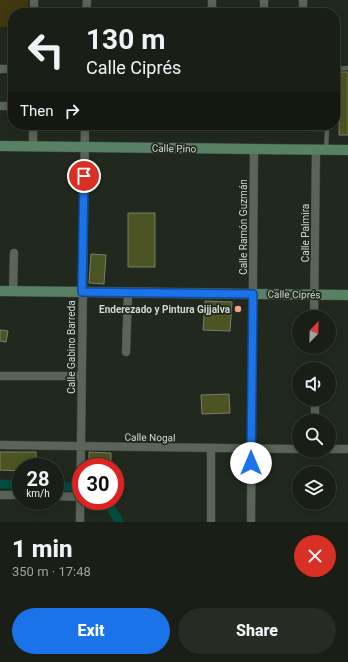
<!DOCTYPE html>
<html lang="en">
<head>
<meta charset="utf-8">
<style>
  :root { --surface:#191f16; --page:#262c23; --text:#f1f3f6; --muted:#9fa2a1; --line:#373d35; --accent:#1a73e8 }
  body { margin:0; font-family:Roboto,sans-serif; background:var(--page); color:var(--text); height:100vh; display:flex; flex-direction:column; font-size:15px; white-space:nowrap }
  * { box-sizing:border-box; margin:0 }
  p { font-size:13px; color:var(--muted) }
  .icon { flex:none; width:22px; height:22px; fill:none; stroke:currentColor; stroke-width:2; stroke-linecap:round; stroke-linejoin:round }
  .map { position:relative; height:522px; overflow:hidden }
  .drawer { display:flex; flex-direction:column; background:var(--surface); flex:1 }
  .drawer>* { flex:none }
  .guide { position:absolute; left:8px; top:8px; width:332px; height:122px; border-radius:16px; box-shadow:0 2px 10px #0003,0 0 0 1px var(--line); background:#191f16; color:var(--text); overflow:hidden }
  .needle { width:26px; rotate:23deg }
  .buttons { position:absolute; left:292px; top:310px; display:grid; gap:8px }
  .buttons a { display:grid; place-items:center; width:44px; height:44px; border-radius:50%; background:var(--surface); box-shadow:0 2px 10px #0003,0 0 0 1px var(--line); font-size:20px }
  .speed { position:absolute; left:12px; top:458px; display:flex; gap:8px; font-size:20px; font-weight:700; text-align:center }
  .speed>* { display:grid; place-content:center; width:52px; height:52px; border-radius:50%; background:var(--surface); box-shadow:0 2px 10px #0003,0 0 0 1px var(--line); line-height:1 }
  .speed small { font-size:10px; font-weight:400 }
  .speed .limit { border:6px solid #d22; background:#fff; color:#111 }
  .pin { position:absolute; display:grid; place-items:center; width:34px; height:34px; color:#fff; margin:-17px; border:2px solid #fff; border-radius:50%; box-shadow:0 1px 4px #0007 }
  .me { position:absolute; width:44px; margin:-22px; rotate:0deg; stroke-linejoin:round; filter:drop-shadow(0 0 3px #0008) }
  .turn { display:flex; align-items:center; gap:14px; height:84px; padding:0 12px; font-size:18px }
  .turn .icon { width:52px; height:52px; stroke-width:2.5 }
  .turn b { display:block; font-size:28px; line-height:34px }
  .then { display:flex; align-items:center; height:38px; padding:0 12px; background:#0003; gap:8px; font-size:15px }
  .round { display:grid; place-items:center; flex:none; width:42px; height:42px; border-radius:21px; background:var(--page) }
  .overview { display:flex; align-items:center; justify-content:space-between; height:68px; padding:0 12px }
  h1 { font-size:24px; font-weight:800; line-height:30px }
  .button { display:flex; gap:8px; margin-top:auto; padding:8px 12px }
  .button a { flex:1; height:46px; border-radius:24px; background:var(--accent); color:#fff; font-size:16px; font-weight:800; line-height:46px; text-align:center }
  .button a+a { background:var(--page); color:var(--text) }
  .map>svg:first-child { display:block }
  .green { fill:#41380f }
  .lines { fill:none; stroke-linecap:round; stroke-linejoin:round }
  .canal { stroke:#004e41; stroke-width:9 }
  .building { fill:#4d5423; stroke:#7a7d6e }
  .lane-casing { stroke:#3f443c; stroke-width:5 }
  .street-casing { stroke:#3f443c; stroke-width:9 }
  .secondary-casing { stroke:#3f443c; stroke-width:11 }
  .lane { stroke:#5b6458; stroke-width:4 }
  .street { stroke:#5b6458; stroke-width:8 }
  .secondary { stroke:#578065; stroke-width:10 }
  .route-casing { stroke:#114b97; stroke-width:10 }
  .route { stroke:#1a73e8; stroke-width:7 }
  .poi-dot { fill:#f39f85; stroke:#21291e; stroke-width:1.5 }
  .labels { text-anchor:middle; stroke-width:3.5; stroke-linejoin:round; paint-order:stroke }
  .street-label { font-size:10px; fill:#d2d7d0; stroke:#21291e }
  .poi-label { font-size:10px; font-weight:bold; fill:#d2d7d0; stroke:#21291e; text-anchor:end }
</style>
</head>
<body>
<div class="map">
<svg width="348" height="522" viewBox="0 0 348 522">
  <rect width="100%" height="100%" fill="#21291e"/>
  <path class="green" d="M0 0H28V13H13V27H0Z"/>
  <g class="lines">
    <path class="canal" d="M0 484 21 485
      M55 486 73 487
      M107 501 119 522"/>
  </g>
  <path class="building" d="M340 72H348V135H339Z
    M128 213H155V267H128Z
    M91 254 106 255 104 284 89 283Z
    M205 301 232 302 230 331 203 330Z
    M0 330 8 331 6 342 0 341Z
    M229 394 230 413 202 414 201 395Z
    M0 452H36V467H21V471L0 470Z
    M89 452 111 453V467H89Z"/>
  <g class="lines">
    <g class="lane-casing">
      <path id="lane" d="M335 69 348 68
        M301 125C308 130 319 129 327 129V125
        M326 149 327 129"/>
    </g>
    <g class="street-casing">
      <path id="street" d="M34 13V0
        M86 13 87 0
        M212 13V0
        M264 13V0
        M303 13V0
        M0 69H13
        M0 106H13
        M33 145V125
        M13 291 14 253
        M314 317 316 149
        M126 352 128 293
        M0 376H81
        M315 421V399
        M0 445 299 449
        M211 448V522
        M329 449H348
        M0 495H21
        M55 496 81 497
        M80 522 85 125
        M251 522 254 148"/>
    </g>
    <g class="secondary-casing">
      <path id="secondary" d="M0 146 348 150
        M0 291 348 295"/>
    </g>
    <use href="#lane" class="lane"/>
    <use href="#street" class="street"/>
    <use href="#secondary" class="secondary"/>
  </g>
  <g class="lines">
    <g class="route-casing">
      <path id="route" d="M84 176 82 292 253 294 251 463"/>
    </g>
    <use href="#route" class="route"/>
  </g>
  <circle class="poi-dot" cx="238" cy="309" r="4"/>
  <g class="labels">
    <g class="street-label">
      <text transform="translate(174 148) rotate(1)" y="4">Calle Pino</text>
      <text transform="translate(243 227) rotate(-90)" y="4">Calle Ramón Guzmán</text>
      <text transform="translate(305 233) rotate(-90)" y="4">Calle Palmira</text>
      <text transform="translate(294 294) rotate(1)" y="4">Calle Ciprés</text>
      <text transform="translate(71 347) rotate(-90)" y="4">Calle Gabino Barreda</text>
      <text transform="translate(150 437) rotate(1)" y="4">Calle Nogal</text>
    </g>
    <g class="poi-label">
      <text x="230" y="313">Enderezado y Pintura Gijjalva</text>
    </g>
  </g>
</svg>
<div class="buttons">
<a><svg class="needle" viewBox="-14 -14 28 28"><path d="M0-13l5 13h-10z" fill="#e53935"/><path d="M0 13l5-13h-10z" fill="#9fa2a1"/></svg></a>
<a><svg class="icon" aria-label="sound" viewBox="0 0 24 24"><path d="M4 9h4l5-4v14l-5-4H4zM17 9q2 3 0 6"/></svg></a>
<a><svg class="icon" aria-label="search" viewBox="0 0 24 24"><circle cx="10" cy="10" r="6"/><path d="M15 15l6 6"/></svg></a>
<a><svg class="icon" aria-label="layers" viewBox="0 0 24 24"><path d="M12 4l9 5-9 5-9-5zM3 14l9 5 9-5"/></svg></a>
</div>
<div class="speed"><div>28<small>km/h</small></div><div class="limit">30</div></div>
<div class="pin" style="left:84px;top:176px;background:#d93025"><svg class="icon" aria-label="arrive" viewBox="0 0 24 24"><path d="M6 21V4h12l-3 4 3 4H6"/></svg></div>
<svg class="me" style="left:251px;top:463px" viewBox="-20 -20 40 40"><circle r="19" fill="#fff"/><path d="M0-13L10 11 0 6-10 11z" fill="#1a73e8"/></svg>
<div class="guide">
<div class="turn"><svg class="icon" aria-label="left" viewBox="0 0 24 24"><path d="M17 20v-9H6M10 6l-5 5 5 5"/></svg><div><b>130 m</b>Calle Ciprés</div></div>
<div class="then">Then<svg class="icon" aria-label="right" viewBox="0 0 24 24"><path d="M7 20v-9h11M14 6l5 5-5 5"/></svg></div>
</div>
</div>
<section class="drawer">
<div class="overview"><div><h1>1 min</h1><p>350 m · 17:48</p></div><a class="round" style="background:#d93025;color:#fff"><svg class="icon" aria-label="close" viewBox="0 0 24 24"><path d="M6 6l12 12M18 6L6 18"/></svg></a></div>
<div class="button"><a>Exit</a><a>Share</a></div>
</section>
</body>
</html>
